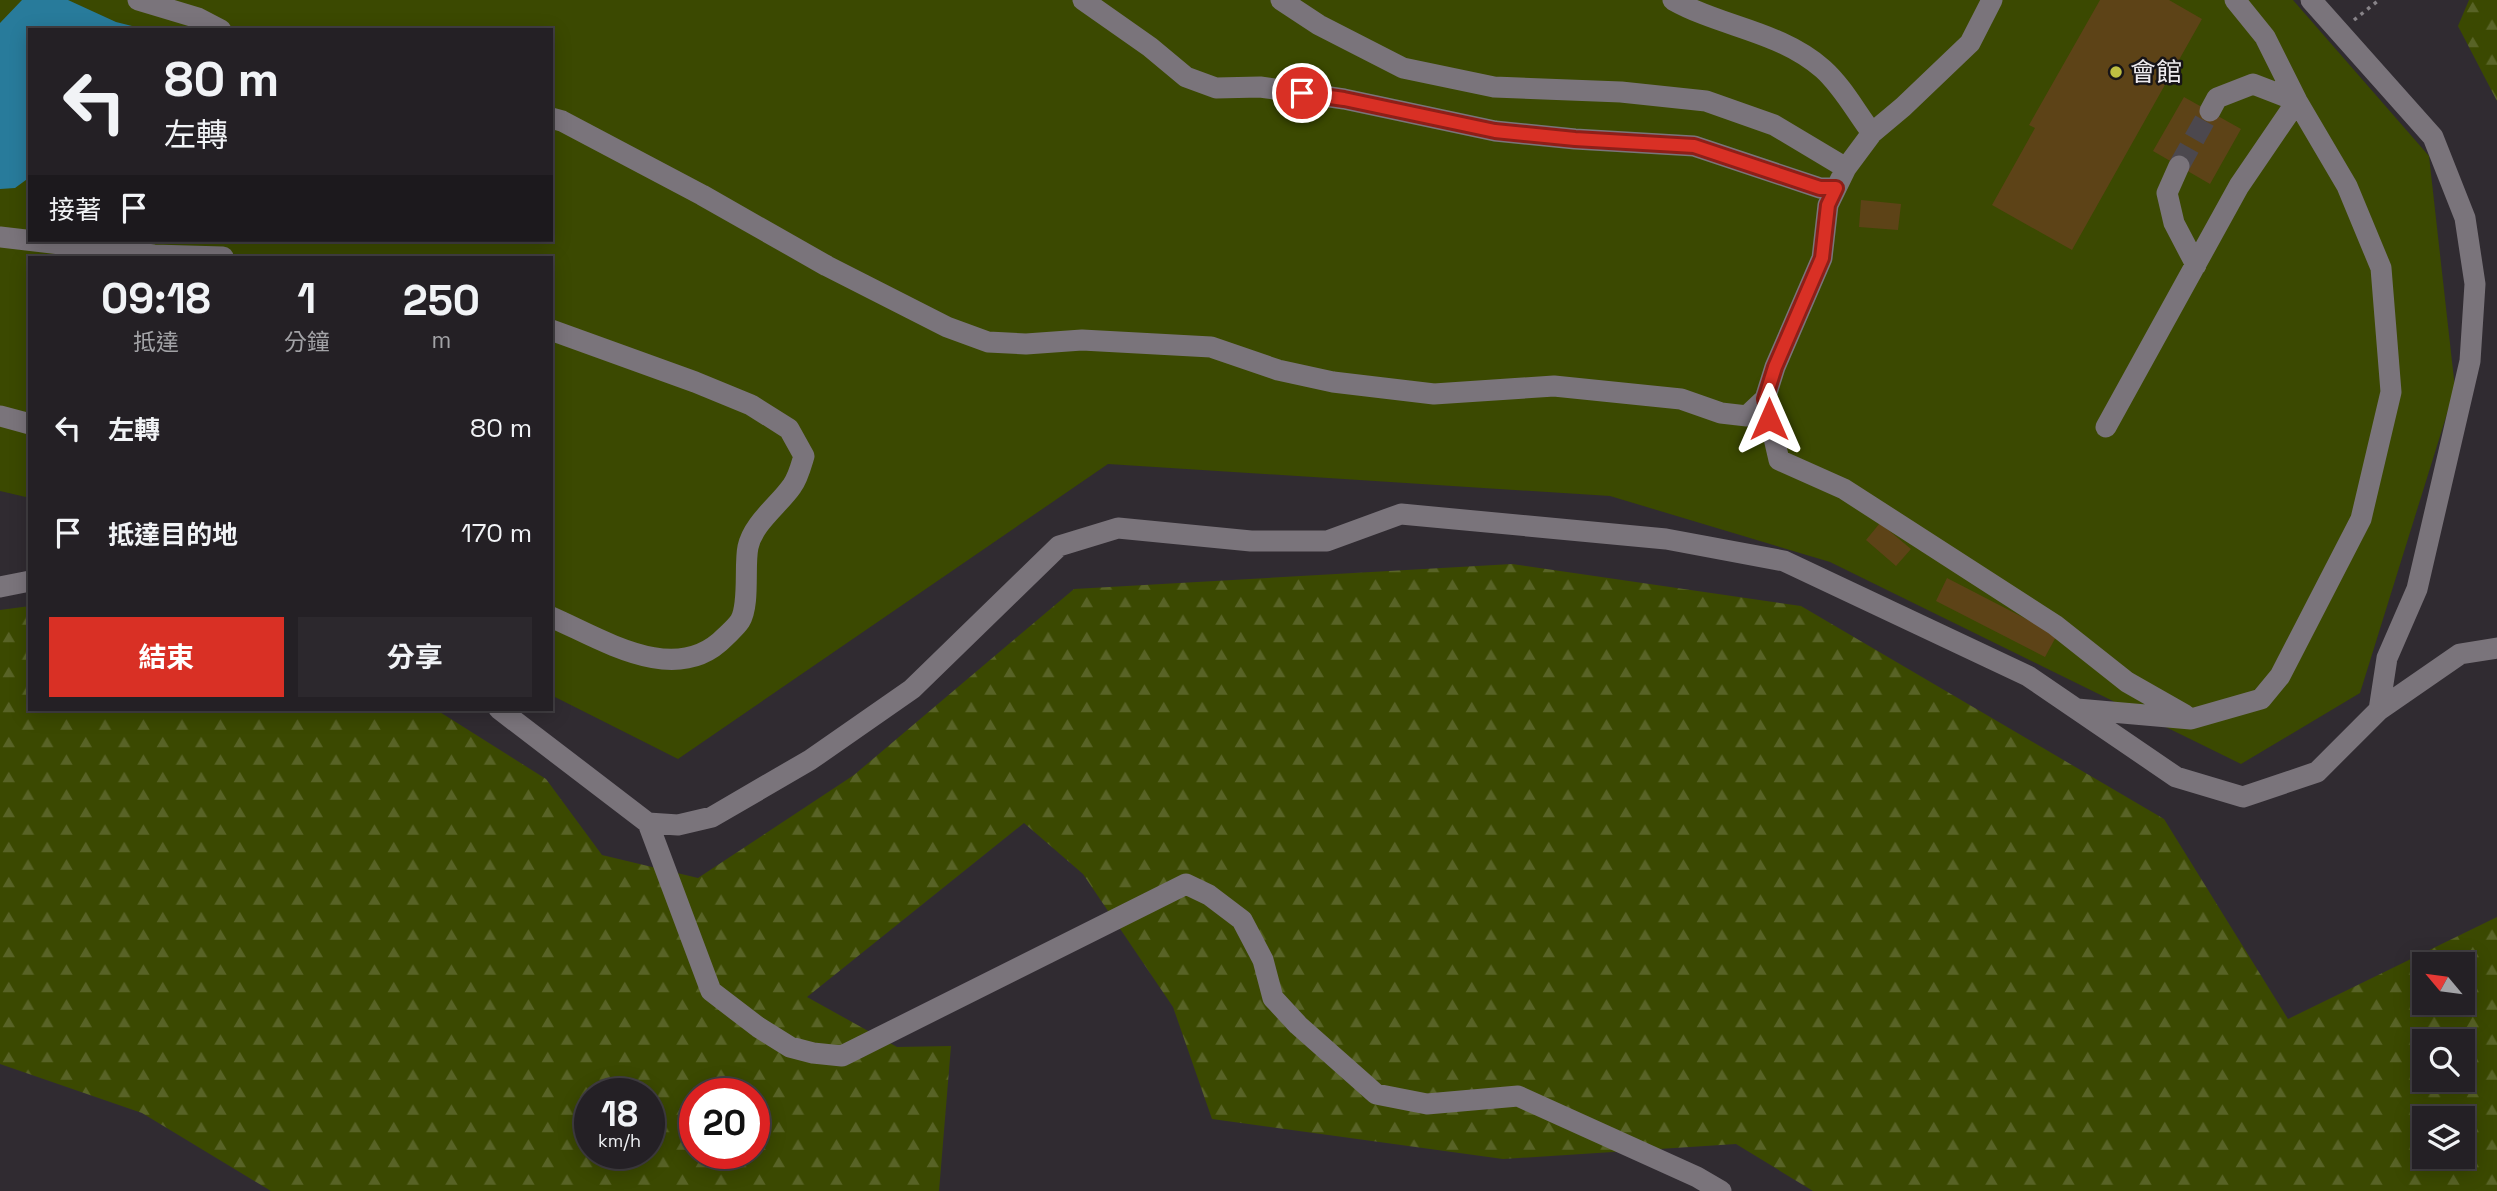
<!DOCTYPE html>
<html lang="zh-TW">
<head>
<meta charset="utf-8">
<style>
  :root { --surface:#242025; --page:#2c282d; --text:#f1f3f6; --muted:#a3a3a7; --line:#413e42; --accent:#d93025 }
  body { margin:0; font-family:"Space Grotesk","Noto Sans TC",sans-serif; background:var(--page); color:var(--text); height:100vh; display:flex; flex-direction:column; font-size:26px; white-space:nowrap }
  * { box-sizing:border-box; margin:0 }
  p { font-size:23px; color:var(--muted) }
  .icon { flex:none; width:38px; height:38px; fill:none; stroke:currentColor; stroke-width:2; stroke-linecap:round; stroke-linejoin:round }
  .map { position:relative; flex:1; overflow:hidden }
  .panel { position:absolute; left:28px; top:256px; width:525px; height:455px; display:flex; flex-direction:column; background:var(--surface); border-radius:0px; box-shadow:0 4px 18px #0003,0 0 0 2px var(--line) }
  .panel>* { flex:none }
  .hud { position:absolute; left:28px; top:28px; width:525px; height:214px; border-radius:0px; box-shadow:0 4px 18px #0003,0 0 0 2px var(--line); background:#242025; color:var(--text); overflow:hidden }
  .needle { width:46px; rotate:299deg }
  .tools { position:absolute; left:2412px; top:952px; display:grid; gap:14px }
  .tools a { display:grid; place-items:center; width:63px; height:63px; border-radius:0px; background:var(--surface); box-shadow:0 4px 18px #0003,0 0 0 2px var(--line); font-size:35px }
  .speed { position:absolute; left:574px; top:1078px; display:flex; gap:14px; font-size:35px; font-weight:700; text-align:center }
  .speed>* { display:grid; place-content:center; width:91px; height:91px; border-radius:50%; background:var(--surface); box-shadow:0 4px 18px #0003,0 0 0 2px var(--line); line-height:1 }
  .speed small { font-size:18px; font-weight:400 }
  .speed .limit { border:10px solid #d22; background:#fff; color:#111 }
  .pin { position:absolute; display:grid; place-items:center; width:60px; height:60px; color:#fff; margin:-30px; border:4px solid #fff; border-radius:50%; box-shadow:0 2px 7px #0007 }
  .me { position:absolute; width:77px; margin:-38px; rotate:0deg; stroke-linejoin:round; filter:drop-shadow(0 0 5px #0008) }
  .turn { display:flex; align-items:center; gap:24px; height:147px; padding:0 21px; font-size:32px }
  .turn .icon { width:91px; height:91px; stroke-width:2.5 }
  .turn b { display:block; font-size:49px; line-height:60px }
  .then { display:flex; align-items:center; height:66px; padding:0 21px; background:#0003; gap:14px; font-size:26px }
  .eta { display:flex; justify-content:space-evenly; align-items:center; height:119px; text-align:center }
  .eta b { font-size:42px; font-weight:700; line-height:49px }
  .action { display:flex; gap:14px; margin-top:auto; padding:14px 21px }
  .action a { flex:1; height:80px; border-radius:0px; background:var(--accent); color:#fff; font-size:28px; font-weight:700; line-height:80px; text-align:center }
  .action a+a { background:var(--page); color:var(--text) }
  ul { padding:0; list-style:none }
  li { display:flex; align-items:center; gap:21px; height:105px; padding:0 21px }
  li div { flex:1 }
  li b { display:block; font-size:26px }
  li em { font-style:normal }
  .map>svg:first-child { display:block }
  .grass { fill:#3b4901; fill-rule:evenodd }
  .forest { fill:url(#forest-firs); fill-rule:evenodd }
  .water { fill:#287b9b }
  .building { fill:#5d4317 }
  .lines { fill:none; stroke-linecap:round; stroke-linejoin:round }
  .minor-tunnel { stroke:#4c484e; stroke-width:21; stroke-dasharray:21 10; stroke-linecap:butt }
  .path { stroke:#878388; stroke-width:3.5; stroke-dasharray:3.5 5; stroke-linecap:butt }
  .minor { stroke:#7a747b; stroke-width:21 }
  .route-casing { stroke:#8d1f18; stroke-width:18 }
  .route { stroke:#d93025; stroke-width:12 }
  .poi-dot { fill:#bebf42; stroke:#171417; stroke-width:2.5 }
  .labels { text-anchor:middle; stroke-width:5; stroke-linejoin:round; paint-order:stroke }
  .poi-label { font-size:26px; fill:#eeebef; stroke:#171417; text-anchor:start }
</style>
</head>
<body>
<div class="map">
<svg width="2497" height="1191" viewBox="0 0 2497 1191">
  <defs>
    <pattern id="forest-firs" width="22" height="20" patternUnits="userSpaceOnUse" patternTransform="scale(1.75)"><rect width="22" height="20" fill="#3b4901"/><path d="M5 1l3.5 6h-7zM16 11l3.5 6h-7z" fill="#586326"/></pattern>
  </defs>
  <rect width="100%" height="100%" fill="#302b31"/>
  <path class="grass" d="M0 0H2293L2429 156 2455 388 2360 693 2241 764 1830 562 1610 496 1108 464 678 759 551 695V257H30V498L0 491ZM30 30H551V240H30Z"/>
  <path class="forest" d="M2469 0H2497V101L2458 26Z
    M1512 564 1801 606 2164 819 2288 1019 2497 917V1191H1813L1736 1144 1503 1159 1212 1119 1173 1007 1083 874 1024 823 807 997 897 1047 951 1046 939 1191H271L142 1113 0 1064V610L30 606V709H435L546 779 602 855 698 878 854 775 1074 589ZM2424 964H2462V1003H2424ZM2424 1041H2462V1080H2424ZM590 1094H649V1153H590ZM695 1094H754V1153H695ZM2424 1118H2462V1157H2424Z"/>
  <path class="water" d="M22 0H68L116 22 148 30H30V177L15 188 0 189V23Z"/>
  <path class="building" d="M2100 0H2169L2202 19 2072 250 1992 205 2035 128 2029 125Z
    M2184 97 2241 129 2210 184 2153 151Z
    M1861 200 1901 204 1898 230 1859 227Z
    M1880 523 1911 549 1896 566 1866 540Z
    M1947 578 2057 635 2045 657 1936 601Z"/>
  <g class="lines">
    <path class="minor-tunnel" d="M2179 166 2210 111"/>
    <path class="path" d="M2354 20 2379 0"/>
    <path class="minor" d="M138 0 198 18 221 30
      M1083 0 1150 47 1186 77 1216 88 1260 87 1344 99 1495 131 1575 139 1694 146 1820 188H1836
      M1281 0 1319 25 1403 68 1494 87 1621 92 1706 101 1774 125 1846 168
      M1673 0C1721 27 1780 31 1823 69 1843 87 1856 112 1872 133
      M2311 0 2433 137 2465 218 2475 284 2470 361 2417 589 2387 658 2379 710
      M551 118 562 121 702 195 827 266 947 327 988 342 1026 344 1082 340 1211 347 1278 370 1333 382 1434 394 1554 386 1681 399 1721 413 1747 416 1765 399 1775 367 1822 258 1828 205 1846 168 1872 133 1903 107 1970 43 1992 0
      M2179 166 2167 193 2174 223 2196 265
      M0 237 154 255 223 257
      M551 330 695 382 751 405 789 429 804 456C801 466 798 478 792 486 779 505 753 523 748 547 744 565 750 605 740 621 736 627 730 632 725 637 676 688 602 639 551 617
      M1765 399 1779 460 1844 489 2055 625 2127 682 2185 715
      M0 416 30 424
      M2106 427 2239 186 2297 101 2253 84 2217 98 2210 111
      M0 587 30 581
      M499 709 648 823 678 825 712 817 810 760 912 689 1059 546 1118 528 1251 541H1327L1401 514 1666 539 1784 561 2028 676 2176 777 2243 797 2317 772 2379 710 2460 654 2497 648
      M2077 709 2191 719 2261 699 2280 676 2361 519 2391 392 2381 268 2347 186 2297 101 2265 37 2235 0
      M648 823 711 991 758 1027 790 1047 813 1053 842 1056 1186 884 1209 895 1242 920 1263 960 1273 998 1298 1025 1376 1094 1427 1104 1518 1096 1697 1177 1721 1191"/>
  </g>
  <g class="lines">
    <g class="route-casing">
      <path id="route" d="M1302 93 1344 99 1495 131 1575 139 1694 146 1820 188H1836L1828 205 1822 258 1775 367 1765 399 1769 419"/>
    </g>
    <use href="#route" class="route"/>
  </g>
  <circle class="poi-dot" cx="2116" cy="72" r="7"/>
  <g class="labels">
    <g class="poi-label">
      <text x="2130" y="81">會館</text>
    </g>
  </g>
</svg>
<div class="tools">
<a><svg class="needle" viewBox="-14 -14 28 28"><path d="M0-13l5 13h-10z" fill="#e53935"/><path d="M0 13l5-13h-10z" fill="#a3a3a7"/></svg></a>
<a><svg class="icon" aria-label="search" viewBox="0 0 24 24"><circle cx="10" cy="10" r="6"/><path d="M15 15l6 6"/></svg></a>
<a><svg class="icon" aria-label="layers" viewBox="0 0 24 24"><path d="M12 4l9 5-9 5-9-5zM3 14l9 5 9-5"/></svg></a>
</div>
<div class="speed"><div>18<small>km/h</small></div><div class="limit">20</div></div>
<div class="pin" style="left:1302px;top:93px;background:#d93025"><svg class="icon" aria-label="arrive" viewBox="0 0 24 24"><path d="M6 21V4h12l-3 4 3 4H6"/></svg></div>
<svg class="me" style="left:1769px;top:419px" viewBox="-20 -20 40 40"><path d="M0-17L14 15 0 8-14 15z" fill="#d93025" stroke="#fff" stroke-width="4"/></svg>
<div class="hud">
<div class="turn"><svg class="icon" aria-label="left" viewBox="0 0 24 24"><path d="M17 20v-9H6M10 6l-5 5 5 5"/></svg><div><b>80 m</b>左轉</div></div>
<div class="then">接著<svg class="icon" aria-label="arrive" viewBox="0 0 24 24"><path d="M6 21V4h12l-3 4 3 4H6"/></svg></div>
</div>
<section class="panel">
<div class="eta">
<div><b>09:18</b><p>抵達</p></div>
<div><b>1</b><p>分鐘</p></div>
<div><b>250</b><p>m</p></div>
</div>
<ul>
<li><svg class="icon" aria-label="left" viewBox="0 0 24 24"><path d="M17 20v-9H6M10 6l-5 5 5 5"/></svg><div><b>左轉</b></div><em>80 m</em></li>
<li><svg class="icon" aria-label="arrive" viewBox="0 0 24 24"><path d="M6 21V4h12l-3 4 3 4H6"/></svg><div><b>抵達目的地</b></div><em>170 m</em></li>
</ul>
<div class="action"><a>結束</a><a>分享</a></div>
</section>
</div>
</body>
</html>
